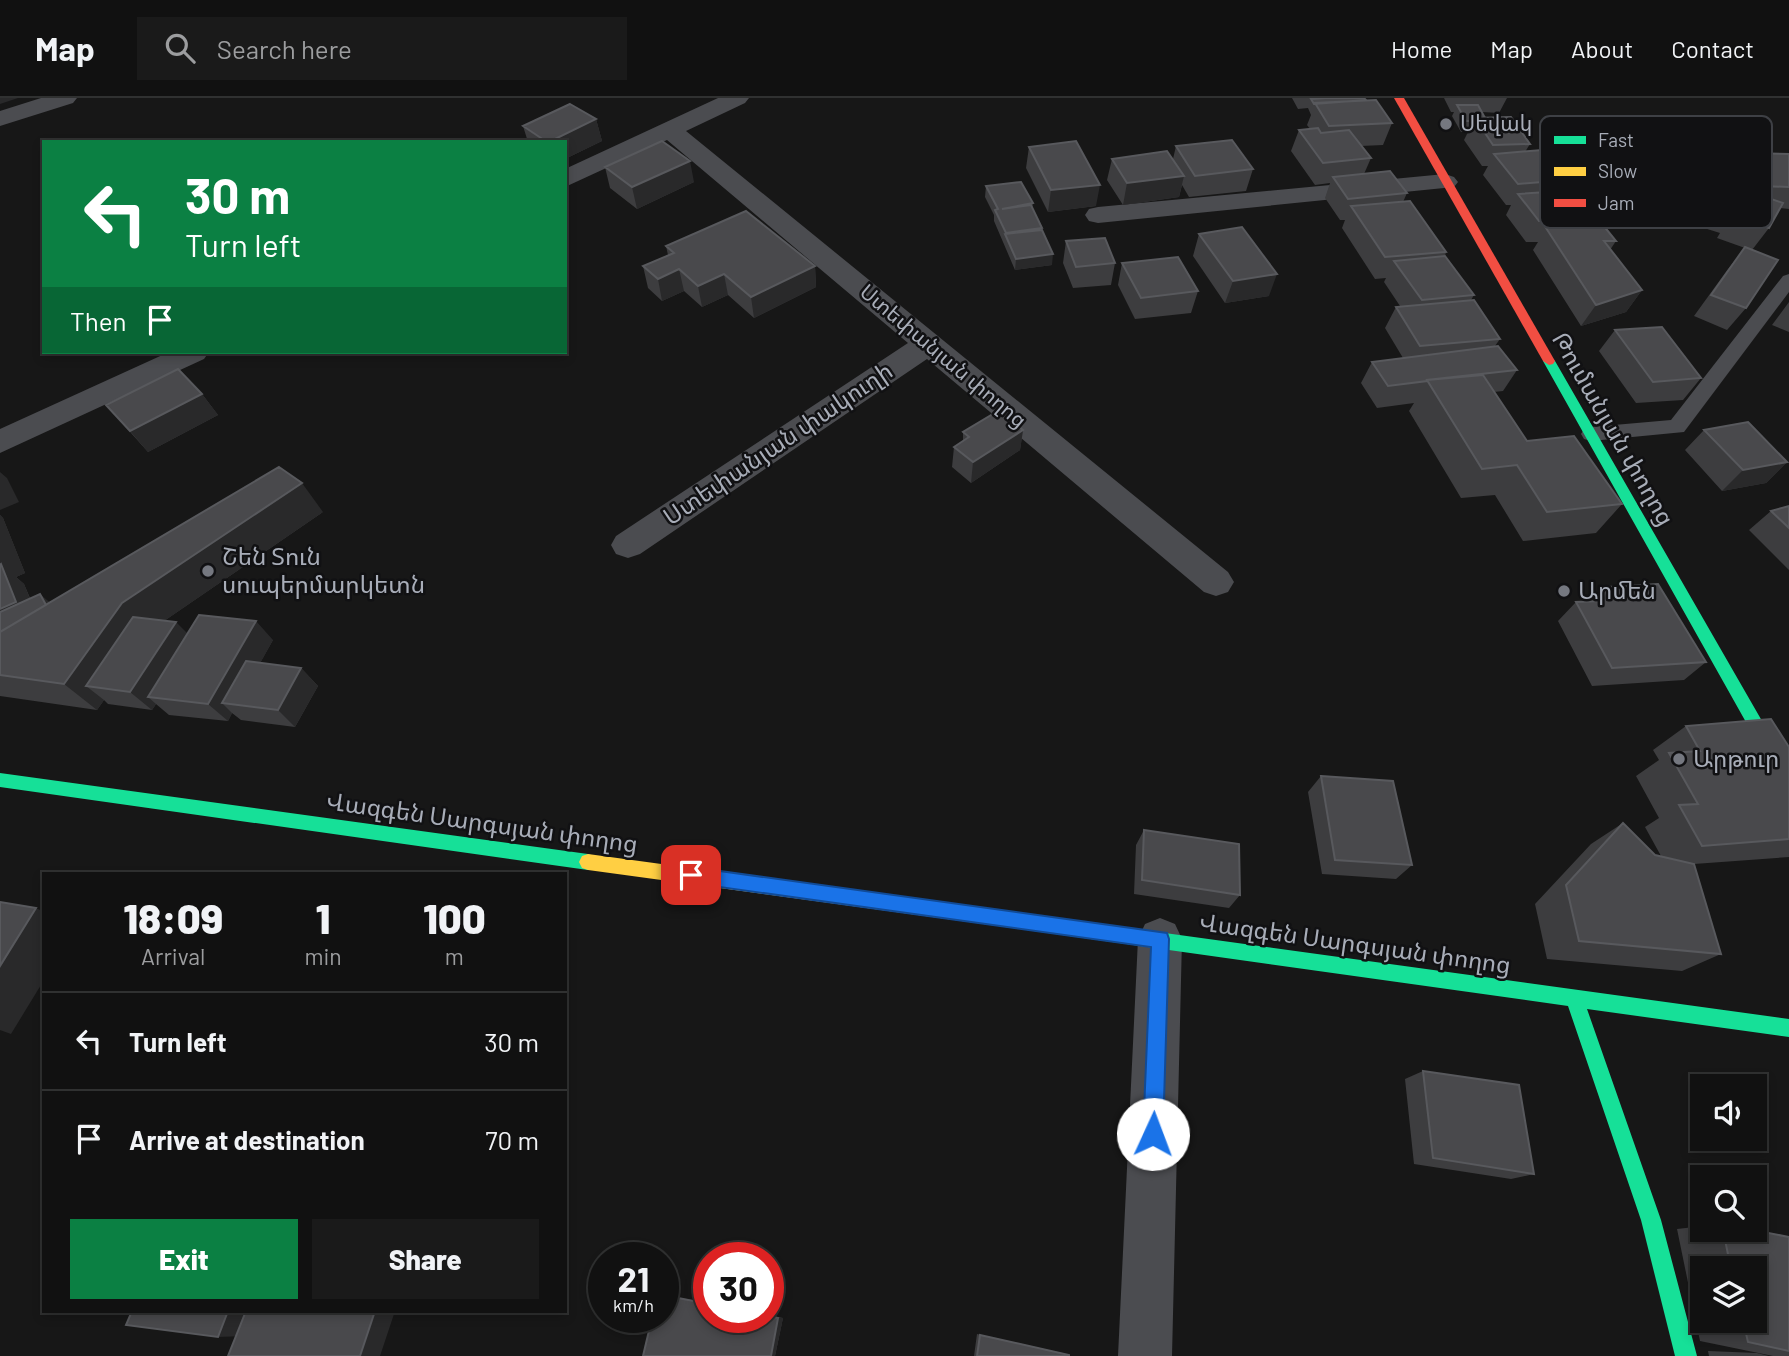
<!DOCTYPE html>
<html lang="en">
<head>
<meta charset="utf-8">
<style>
  :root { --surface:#111; --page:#1a1a1a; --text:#f1f3f6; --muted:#9c9d9f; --line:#303131; --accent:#0b8043 }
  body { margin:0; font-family:Barlow,"Noto Sans Armenian",sans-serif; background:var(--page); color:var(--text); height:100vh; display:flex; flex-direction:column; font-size:26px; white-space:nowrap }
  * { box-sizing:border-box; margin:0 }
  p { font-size:23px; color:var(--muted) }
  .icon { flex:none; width:38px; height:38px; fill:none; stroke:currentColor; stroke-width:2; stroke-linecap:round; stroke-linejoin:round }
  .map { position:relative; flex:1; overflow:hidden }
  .details { position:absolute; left:42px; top:774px; width:525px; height:441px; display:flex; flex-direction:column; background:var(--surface); border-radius:0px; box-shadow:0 4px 10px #0003,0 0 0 2px var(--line) }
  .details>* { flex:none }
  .top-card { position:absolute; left:42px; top:42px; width:525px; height:214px; border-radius:0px; box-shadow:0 4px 10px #0003,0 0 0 2px var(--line); background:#0b8043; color:#fff; overflow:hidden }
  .buttons { position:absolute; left:1690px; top:976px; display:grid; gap:14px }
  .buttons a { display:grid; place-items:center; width:77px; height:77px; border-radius:0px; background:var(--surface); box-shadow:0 4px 10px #0003,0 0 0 2px var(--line); font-size:35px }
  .speed { position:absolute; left:588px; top:1144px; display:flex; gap:14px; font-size:35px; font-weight:700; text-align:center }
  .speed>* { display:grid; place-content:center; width:91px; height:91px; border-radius:50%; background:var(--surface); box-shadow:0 4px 10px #0003,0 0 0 2px var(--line); line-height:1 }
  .speed small { font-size:18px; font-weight:400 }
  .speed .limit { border:10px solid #d22; background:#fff; color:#111 }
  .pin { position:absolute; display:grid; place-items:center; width:60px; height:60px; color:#fff; margin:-30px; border-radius:14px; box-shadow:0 4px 10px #0006 }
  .me { position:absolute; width:77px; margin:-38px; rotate:2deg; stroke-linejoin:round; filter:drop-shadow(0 0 5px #0008) }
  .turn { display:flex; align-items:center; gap:24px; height:147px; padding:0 28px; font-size:32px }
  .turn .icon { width:91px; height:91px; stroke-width:2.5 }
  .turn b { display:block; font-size:49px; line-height:60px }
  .then { display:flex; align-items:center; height:66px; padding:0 28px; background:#0003; gap:14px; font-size:26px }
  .eta { display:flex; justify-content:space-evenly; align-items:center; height:119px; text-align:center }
  .eta b { font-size:42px; font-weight:800; line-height:49px }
  .cta { display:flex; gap:14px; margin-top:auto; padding:14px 28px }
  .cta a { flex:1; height:80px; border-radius:0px; background:var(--accent); color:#fff; font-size:28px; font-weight:800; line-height:80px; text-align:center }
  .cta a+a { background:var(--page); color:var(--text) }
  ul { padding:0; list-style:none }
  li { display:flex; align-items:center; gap:21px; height:98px; padding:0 28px; border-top:2px solid var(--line) }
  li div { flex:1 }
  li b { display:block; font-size:26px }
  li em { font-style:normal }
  header { display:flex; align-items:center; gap:42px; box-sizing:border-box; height:98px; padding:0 35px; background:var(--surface); border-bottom:2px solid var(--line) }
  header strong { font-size:33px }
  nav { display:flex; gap:38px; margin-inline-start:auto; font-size:24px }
  .search { width:490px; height:63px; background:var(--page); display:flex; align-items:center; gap:18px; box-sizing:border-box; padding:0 24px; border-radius:0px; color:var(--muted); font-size:26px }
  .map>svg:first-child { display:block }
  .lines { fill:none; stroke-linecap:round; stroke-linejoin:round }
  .lane { fill:#4b4c50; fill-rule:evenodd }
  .street { fill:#4b4c50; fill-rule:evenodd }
  .fast { fill:#16e098; fill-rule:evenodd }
  .slow { fill:#ffcf43; fill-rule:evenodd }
  .jam { fill:#f24e42; fill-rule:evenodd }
  .wall { fill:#3d3d3f; fill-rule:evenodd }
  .shaded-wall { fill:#29292a }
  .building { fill:#49494c; stroke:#58595d; stroke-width:2 }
  .route { fill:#1a73e8; stroke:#114b97; stroke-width:2 }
  .poi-dot { fill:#757880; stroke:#111113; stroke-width:2.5 }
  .labels { text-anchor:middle; stroke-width:5; stroke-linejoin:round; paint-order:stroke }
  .far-poi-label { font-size:21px; fill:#a8adb8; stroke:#111113; text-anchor:start }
  .far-street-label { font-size:21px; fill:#a8adb8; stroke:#111113 }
  .street-label { font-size:24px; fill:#a8adb8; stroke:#111113 }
  .poi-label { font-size:24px; fill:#a8adb8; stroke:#111113; text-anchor:start }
  .key { fill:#111113; stroke:#3e4045; stroke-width:2 }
  .key-label { font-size:19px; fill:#a8adb8 }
</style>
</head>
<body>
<header>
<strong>Map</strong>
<div class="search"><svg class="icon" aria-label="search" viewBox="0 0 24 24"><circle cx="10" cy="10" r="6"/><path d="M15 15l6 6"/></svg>Search here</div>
<nav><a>Home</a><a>Map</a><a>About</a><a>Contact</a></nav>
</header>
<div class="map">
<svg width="1789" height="1258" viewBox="0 0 1789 1258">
  <rect width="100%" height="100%" fill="#171717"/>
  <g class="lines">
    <path class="lane" d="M1789 176V194L1684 334 1591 343 1584 341 1581 336 1584 331 1591 329 1671 322 1783 178Z"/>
    <path class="street" d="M41 0H77L73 5 0 28V13Z
      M718 0H749L745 5 686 33 1228 474 1234 484 1228 494 1216 498 1204 494 927 261 640 456 628 460 616 456 611 447 616 438 908 245 667 42 565 89V71Z
      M1445 76 1454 79 1458 84 1454 89 1098 125 1089 123 1085 117 1089 111 1098 109Z
      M169 254H209L204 261 0 355V331Z
      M1160 820 1175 826 1182 841 1172 1258H1118L1138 841 1145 826Z"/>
    <path class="fast" d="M1549 259 1555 263 1789 670V692L1783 690 1543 263Z
      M0 675 588 756 594 758 597 764 594 770 588 772 0 689Z
      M991 811 1789 921V939L1587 911 1661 1122 1697 1258H1675L1641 1122 1568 908 991 827 985 825 982 819 985 813Z"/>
    <path class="slow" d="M588 756 991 811 997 813 1000 819 997 825 991 827 588 772 582 770 579 764 582 758Z"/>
    <path class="jam" d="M1394 0H1404L1555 263 1553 266 1549 267 1543 263Z"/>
  </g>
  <path class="wall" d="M1292 0H1364L1392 25 1383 47 1361 48 1371 60 1364 76 1407 95 1403 104 1446 154 1445 158 1474 197 1471 202 1500 241 1495 248 1517 272 1503 293 1494 294 1527 343 1622 406 1596 435 1523 443 1495 397 1461 400 1409 313 1414 305 1377 310 1361 285 1372 264 1403 260 1385 230 1396 209 1400 208 1384 184 1386 180 1375 181 1342 130 1345 122H1340L1325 100 1330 85 1315 87 1291 53 1299 32 1310 31 1307 27 1311 17 1308 10 1298 11Z
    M1444 0H1507L1499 15 1482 14 1485 20 1530 46 1525 54 1568 82 1561 93 1585 120 1580 128 1616 143 1610 152 1642 192 1626 214 1581 228 1533 152 1538 144H1526L1506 117 1511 107H1506L1483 77 1488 68H1482L1464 42 1468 34H1461L1452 18 1454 14H1451Z
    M596 21 602 43 565 61V44H528L523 28Z
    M1176 48 1253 71 1246 93 1189 99 1182 87 1179 99 1123 107 1107 82 1112 61H1173Z
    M1029 49 1096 108 1048 114 1026 70Z
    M1747 55 1789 56V111L1780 110 1769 130 1752 152 1746 210 1727 232 1694 218 1728 171 1745 150 1717 140 1720 135 1704 130 1717 109 1730 92 1724 91 1731 77Z
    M605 69 694 84 637 111 610 90Z
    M986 88 1033 105 1032 110 1042 132 1052 167 1015 172 994 123V117L985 99Z
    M1199 136 1269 198 1225 205 1193 158Z
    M1066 143 1115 165 1111 187 1073 190 1063 165Z
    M666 148 815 168 816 189 754 220 728 197 702 209 684 193 662 203 648 190 643 168 668 157Z
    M1122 165 1198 193 1191 215 1135 221 1118 187Z
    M1789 204V234L1772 227Z
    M1615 232 1701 280 1683 302 1636 305 1599 253Z
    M202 296 218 317 148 354 106 307Z
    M1023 332 1020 352 971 385 952 369 954 349 963 343V334Z
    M1704 332 1787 364 1766 385 1722 393 1685 352Z
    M1789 408V472L1749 432 1771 413Z
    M323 414 164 523 188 536 273 542 260 565 301 570 318 588 295 629 241 622 232 615 228 623 169 617 156 606 152 612 108 606 104 602 97 612 0 598V417L3 420 25 475 16 479 24 486 30 500 50 504Z
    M1608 489 1706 564 1684 582 1592 588 1558 523 1576 504 1594 503Z
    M1686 628 1789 649V759L1694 766 1721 856 1682 873 1547 861 1535 806 1591 746 1623 725 1655 757 1661 758 1645 729 1659 720 1636 678 1659 662 1653 652Z
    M1321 678 1412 767 1396 781 1322 776 1308 694Z
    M1144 732 1240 797 1229 810 1134 796 1136 747Z
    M1423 973 1534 1076 1511 1081 1414 1066 1405 981Z
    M1703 1128V1132H1753L1789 1139V1258H1773L1700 1243 1677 1131ZM1703 1171H1755V1223H1703Z
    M663 1197 709 1205V1220H768V1217L783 1220 775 1258H643L663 1220Z
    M977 1236 1062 1255 1069 1258H974Z
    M1708 1253 1757 1255 1769 1258H1709Z"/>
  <path class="shaded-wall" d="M0 0H18L0 6Z
    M596 21 602 43 565 61V44H549Z
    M690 63 694 84 637 111 632 89Z
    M1184 78 1179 99 1123 107 1127 85Z
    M1100 87 1096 108 1048 114 1051 92Z
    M1042 130 1041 141 1005 137 1006 135Z
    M1053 156 1052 167 1015 172 1016 161Z
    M815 168 816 189 754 220 751 199Z
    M679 171 684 193 662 203 658 181Z
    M724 176 728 197 702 209 698 188Z
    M1277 176 1269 198 1225 205 1233 183Z
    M1642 192 1626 214 1581 228 1596 207Z
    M202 296 218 317 148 354 130 333Z
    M1023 332 1020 352 971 385 973 364Z
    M1787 364 1766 385 1722 393 1743 372Z
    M0 374 7 380 19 404 0 412Z
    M302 385 323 414 151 532 86 588 104 602 97 612 64 586 122 505Z
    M0 417 3 420 25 475 16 479 24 486 39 523 0 541Z
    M40 496 62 515 0 577Z
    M256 523 273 542 237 607 222 605 232 615 228 623 208 606Z
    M176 524 195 543 148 599 156 606 152 612 130 594Z
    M301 570 318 588 295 629 278 612Z
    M36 810 44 814V882L11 936 0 932V868Z
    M228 1213H254L244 1238 218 1239Z
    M375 1213H395L380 1258H360Z
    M778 1220H783L775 1258H771Z"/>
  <path class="building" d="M1326 0H1364L1366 2 1314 6 1311 1Z
    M1376 2 1392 25 1329 28 1315 5Z
    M570 6 596 21 549 44H547L523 28Z
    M1457 7H1478L1485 20H1475L1473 23H1466Z
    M1511 19 1530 46 1493 47 1475 20Z
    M1318 30 1321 35 1349 32 1371 60 1323 65 1299 32Z
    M1232 42 1253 71 1195 78 1176 48Z
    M662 43 690 63 632 89 605 69Z
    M1076 43 1100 87 1051 92 1029 49Z
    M1542 52 1568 82 1518 86 1494 56Z
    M1167 53 1184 78 1127 85 1112 61Z
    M1747 55 1789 56V89L1760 88 1754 73 1740 69Z
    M1390 73 1407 95 1348 101 1333 79Z
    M1021 84 1033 105 1002 111 1031 107 1042 130 1006 135 995 112 998 111 986 88Z
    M1733 88 1783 105 1769 130 1733 118 1736 113 1720 108Z
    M1563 93 1585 120 1539 123 1518 96Z
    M1410 103 1446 154 1385 159 1351 108Z
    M746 113 815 168 751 199 724 176 698 188 679 171 658 181 643 168 674 155 666 148Z
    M1603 127 1616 143H1604L1642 192 1596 207 1546 130Z
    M1242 129 1277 176 1233 183 1199 136Z
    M1042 132 1053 156 1016 161 1005 136Z
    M1105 140 1115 165 1076 169 1066 143Z
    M1745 149 1778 162 1746 210 1711 197Z
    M1445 158 1474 197 1422 202 1394 163Z
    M1178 159 1198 193 1141 200 1122 165Z
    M1474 202 1500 241 1420 248 1396 209Z
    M1662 229 1701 280 1653 284 1615 232Z
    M1498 248 1517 272 1427 282V283L1388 288 1372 264Z
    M178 271 202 296 130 333 106 307Z
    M1483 277 1527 343 1574 338 1622 406 1547 414 1517 367 1482 371 1427 282Z
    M998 313 1023 332 973 364 954 349 969 339 963 334Z
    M1748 324 1787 364 1743 372 1704 332Z
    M279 369 302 385 122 505 64 586 0 577V534Z
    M1789 408V430L1771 413Z
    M1 466 16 504 0 511V467Z
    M1658 486 1706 564 1612 570 1576 504 1601 503 1608 489Z
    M40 496 46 507 0 534V514Z
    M199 517 256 523 208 606 148 599Z
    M133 519 176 524 130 594 86 588Z
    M246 563 301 570 278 612 222 605Z
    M1771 621 1789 649V741L1702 748 1679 707 1698 706 1669 655 1700 653 1686 628Z
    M1321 678 1393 683 1412 767 1335 762Z
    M1623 725 1655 757 1694 766 1721 856 1579 843 1566 787Z
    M1144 732 1239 746 1240 797 1142 782Z
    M0 804 36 810 0 868Z
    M1423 973 1519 987 1534 1076 1433 1060Z
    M1723 1132H1753L1789 1139V1253L1748 1244 1743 1223H1755V1171H1731Z
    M663 1197 709 1206V1220H768V1218L778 1220 771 1258H643L652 1220H663Z
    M132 1213H228L218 1239 126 1227Z
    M246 1213H375L360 1258H228Z
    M980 1237 1069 1257V1258H977Z"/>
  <path class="route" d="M691 769 1167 835 1169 841 1163 1036 1160 1043 1153 1046 1146 1043 1143 1036 1151 849 691 785 685 782 682 777 685 771Z"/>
  <g class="poi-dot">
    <circle cx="1446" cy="26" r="7"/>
    <circle cx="208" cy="473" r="7"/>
    <circle cx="1564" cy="493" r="7"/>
    <circle cx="1679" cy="661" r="7"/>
  </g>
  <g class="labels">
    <g class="far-poi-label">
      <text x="1460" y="33">Սեվակ</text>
    </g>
    <g class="far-street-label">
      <text transform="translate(943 258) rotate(40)" y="7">Ստեփանյան փողոց</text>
    </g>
    <g class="street-label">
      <text transform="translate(1613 331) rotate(60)" y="8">Թումանյան փողոց</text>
      <text transform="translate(778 346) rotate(-34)" y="8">Ստեփանյան փակուղի</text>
      <text transform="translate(482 725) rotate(8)" y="8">Վազգեն Սարգսյան փողոց</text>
      <text transform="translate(1355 846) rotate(8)" y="8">Վազգեն Սարգսյան փողոց</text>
    </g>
    <g class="poi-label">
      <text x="222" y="467">Շեն Տուն<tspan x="222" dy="28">սուպերմարկետն</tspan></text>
      <text x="1578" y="501">Արմեն</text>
      <text x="1693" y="669">Արթուր</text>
    </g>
  </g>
  <rect x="1540" y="18" width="232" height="112" rx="10" class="key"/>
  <rect x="1554" y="38" width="32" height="8" fill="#16e098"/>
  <rect x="1554" y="69" width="32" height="9" fill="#ffcf43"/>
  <rect x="1554" y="101" width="32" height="8" fill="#f24e42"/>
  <g class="key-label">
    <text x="1598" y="49">Fast</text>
    <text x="1598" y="80">Slow</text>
    <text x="1598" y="112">Jam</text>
  </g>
</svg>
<div class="buttons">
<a><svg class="icon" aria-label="sound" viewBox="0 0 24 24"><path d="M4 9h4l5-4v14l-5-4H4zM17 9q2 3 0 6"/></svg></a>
<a><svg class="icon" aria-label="search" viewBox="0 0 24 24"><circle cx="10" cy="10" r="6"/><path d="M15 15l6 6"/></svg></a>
<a><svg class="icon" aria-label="layers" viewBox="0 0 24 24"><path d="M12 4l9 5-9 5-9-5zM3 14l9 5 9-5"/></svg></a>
</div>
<div class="speed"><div>21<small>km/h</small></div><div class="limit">30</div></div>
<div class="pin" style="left:691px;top:777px;background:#d93025"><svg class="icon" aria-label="arrive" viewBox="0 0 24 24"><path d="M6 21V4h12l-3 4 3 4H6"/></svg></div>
<svg class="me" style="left:1153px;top:1036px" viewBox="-20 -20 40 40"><circle r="19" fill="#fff"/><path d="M0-13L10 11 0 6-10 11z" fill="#1a73e8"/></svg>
<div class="top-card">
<div class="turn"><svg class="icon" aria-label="left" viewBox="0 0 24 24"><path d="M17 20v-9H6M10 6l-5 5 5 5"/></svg><div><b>30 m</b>Turn left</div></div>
<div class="then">Then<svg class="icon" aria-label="arrive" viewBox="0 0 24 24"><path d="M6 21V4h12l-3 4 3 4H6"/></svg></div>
</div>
<section class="details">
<div class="eta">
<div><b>18:09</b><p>Arrival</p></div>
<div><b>1</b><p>min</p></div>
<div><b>100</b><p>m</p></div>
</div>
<ul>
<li><svg class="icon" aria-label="left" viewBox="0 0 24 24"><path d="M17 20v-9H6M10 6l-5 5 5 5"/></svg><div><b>Turn left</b></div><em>30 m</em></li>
<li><svg class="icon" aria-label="arrive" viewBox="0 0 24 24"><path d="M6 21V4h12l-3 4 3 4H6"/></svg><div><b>Arrive at destination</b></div><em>70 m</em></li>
</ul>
<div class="cta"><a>Exit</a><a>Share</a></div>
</section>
</div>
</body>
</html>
